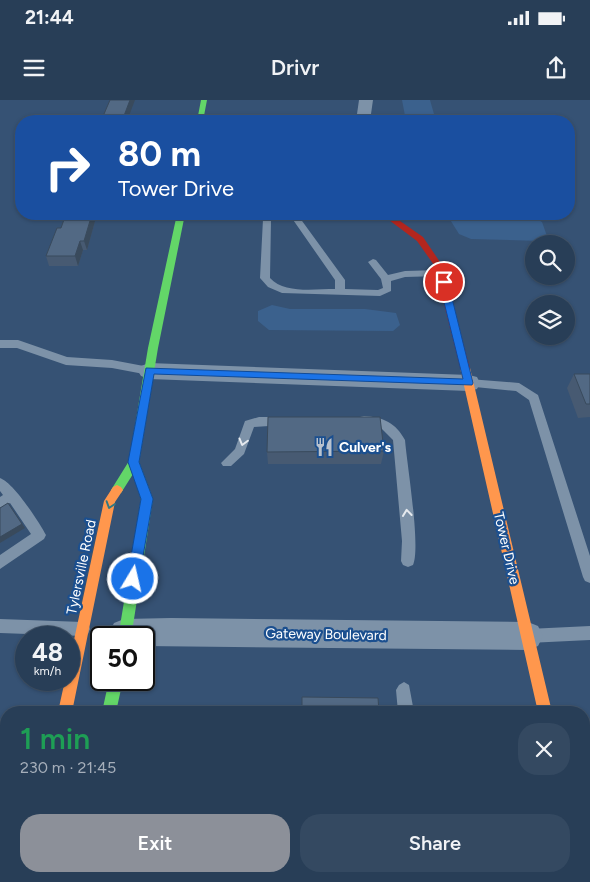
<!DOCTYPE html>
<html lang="en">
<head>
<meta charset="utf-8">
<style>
  :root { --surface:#283e57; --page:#344961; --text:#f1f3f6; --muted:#a5aeba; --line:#44576d; --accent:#8c9099 }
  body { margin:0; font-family:Figtree,sans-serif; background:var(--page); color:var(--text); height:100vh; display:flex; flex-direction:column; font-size:19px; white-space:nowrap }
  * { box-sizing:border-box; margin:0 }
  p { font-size:16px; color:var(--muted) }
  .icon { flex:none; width:28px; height:28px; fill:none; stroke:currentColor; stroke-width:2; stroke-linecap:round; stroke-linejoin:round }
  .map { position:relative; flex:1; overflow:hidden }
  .side { position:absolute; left:0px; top:606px; width:590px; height:176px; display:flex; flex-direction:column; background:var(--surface); border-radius:20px 20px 0 0; box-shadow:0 1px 4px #0004,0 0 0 1px var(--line) }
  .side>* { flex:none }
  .guide { position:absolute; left:15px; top:15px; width:560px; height:105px; border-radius:20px; box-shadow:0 1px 4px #0004,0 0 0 1px var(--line); background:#1a4fa0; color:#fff; overflow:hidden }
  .controls { position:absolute; left:525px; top:135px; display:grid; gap:10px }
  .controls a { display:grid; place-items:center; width:50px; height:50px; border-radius:50%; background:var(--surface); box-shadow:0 1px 4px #0004,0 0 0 1px var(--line); font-size:25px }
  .speed { position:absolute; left:15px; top:526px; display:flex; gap:10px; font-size:25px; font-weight:700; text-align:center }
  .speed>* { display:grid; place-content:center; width:65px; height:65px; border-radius:50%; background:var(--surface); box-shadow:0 1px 4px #0004,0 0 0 1px var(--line); line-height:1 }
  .speed small { font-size:12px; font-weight:400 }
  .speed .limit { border:2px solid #111; border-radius:8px; background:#fff; color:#111 }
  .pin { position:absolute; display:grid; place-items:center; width:42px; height:42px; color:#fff; margin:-21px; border:2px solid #fff; border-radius:50%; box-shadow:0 1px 5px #0007 }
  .me { position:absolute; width:55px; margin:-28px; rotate:9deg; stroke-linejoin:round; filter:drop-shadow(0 0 4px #0008) }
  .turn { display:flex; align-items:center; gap:18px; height:105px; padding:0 20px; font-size:22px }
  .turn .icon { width:65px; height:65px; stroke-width:2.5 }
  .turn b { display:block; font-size:35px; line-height:42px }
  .round { display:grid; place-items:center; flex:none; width:52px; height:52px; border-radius:20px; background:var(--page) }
  .overview { display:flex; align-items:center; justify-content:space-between; height:85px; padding:0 20px }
  h1 { font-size:30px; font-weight:600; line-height:38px; color:#1e9e55 }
  .button { display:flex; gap:10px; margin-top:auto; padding:10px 20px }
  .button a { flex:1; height:58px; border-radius:20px; background:var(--accent); color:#fff; font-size:20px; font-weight:600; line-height:58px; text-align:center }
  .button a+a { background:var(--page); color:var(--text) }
  .status { display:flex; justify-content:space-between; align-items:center; height:35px; padding:0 25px; background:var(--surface); direction:ltr }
  .status svg { height:14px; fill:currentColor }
  header { display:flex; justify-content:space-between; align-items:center; height:65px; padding:0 20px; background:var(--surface); font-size:22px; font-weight:600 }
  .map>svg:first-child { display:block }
  .water { fill:#3b618d }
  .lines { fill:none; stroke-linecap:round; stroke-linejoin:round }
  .lane { fill:#7d92a8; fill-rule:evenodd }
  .street { fill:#7d92a8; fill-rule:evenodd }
  .fast { fill:#63d668; fill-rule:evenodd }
  .slow { fill:#ff974d; fill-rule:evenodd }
  .jam { fill:#b3261e; fill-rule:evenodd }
  .wall { fill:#475a72 }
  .shaded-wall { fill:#394a5c }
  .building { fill:#526984; stroke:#394a5c }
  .oneway { stroke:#e5e9ee }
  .oneway2 { stroke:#317883 }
  .route { fill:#1a73e8; stroke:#114b97 }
  .labels { text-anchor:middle; stroke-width:4.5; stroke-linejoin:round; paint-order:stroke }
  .poi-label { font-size:14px; font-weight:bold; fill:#fff; stroke:#1b4f8f; text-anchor:start }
  .street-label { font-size:14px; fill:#fff; stroke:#1b4f8f }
</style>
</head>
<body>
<div class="status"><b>21:44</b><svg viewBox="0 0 49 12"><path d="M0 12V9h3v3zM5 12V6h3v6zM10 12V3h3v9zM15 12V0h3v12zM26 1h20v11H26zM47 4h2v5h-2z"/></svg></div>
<header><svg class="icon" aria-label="menu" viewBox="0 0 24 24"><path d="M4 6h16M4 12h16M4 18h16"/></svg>Drivr<svg class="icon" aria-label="share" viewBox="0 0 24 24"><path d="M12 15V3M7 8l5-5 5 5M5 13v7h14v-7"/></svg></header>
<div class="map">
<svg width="590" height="782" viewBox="0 0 590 782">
  <rect width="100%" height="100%" fill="#365274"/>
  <path class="water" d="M402 0H430L436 21H406Z
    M452 114 531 115 542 122 547 136 542 141 471 139 459 134 449 118Z
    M272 205 290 209H365L396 213 400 225 393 231 269 230 258 221V211Z"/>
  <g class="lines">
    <path class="lane" d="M269 114H279L271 120 270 178C284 194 315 189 335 189V180L289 114H297L345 180V189L378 190 383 188 381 179 368 162 373 159 376 160 388 175 405 171 440 170 445 173 440 176 405 177 391 181V191L380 196 282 193 268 187 260 178 263 119Z
      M0 240H18L67 257 112 260 149 267 154 271 149 275 112 268 66 265 17 248H0Z
      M469 279 519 283 538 295 590 456V483L585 481 583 477 529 300 516 291 465 286 464 283 465 280Z
      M364 316C383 317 396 323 405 340 407 364 421 448 413 465L408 467 403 465 401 461 402 441 393 340 381 328 360 323 358 320 360 317Z
      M259 317H284L290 321 284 325 254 327 244 354 231 366H223L221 363 235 349 245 321Z
      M0 378C14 383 39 422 46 435L44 439 0 469V455L31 434 10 403 0 408V397L3 395 0 391Z
      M0 519 83 522 88 524 90 529 88 534 83 536 0 533Z
      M590 526V540L528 543 523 541 521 536 523 531 528 529Z
      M404 582 409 585 414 612H398L396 590 399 585Z"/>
    <path class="street" d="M359 0H373L370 21H356Z
      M149 263 469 275 477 277 480 283 477 289 469 291 149 279 141 276 138 271 141 266Z
      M171 518 528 522 538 526 543 536 538 546 528 550 144 546V538H111L109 533 114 523 124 519Z
      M584 759 590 761V782H565L564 776H584Z"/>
    <path class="fast" d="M201 0H207L203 21H197Z
      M177 114H185L158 248 139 362 153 399 131 538H118L141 399 133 374 121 393H113L111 390 129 361 148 248Z
      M109 580H123L116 612H102Z"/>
    <path class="slow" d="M465 265 470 268 552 612H538L460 268Z
      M117 385 121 387 123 390 115 402 72 612H58L65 580H69V563L104 401 113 387Z
      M6 769V776H18L16 782H0L4 770Z
      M52 776H69L67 782H50Z"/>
    <path class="jam" d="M381 114H390L423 137 442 165 470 268 468 270 465 271 460 268 434 165 417 141Z
      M6 745V765L0 768V748Z"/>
  </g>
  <path class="wall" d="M66 114H97L87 150H83L78 166H49L46 156 61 128Z
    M574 274H590V317L578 318 567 288Z
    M384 351 381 364H268L267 352Z"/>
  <path class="shaded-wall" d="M130 0H135L127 21H122Z
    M92 114H97L87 150 84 141Z
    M80 141 83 150 78 166 75 156Z
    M8 403 25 428 0 443V437Z"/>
  <path class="building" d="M110 0H130L122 21H101Z
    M66 114H92L84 141H80L75 156H46L57 128H61Z
    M574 274H590V304H586Z
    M268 317H380L384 351 267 352Z
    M8 403 22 424 0 437V408Z
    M302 597 378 598 379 612H302Z"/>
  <defs><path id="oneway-chevron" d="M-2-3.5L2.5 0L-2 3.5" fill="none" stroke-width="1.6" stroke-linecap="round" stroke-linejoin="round" transform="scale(1.25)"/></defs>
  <g class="oneway">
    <use href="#oneway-chevron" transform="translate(243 342) rotate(105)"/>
    <use href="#oneway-chevron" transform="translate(407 413) rotate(-96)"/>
  </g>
  <use class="oneway2" href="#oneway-chevron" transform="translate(110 405) rotate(108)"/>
  <path class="route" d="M441 180H444L448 182 473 283 472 285 154 274 139 362 153 399 139 479 137 483 133 485 128 483 127 479 141 399 128 362 146 268 463 279 439 182Z"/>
  <defs>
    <g id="restaurant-bare" transform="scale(1.5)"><path d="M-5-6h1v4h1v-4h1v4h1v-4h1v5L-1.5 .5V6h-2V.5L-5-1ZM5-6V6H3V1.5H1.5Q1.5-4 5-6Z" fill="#b9c2ce" stroke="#1b4f8f" stroke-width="2.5" paint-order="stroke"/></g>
  </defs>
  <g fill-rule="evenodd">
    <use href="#restaurant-bare" x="324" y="347"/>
  </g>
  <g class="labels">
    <g class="poi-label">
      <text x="339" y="352">Culver's</text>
    </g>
    <g class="street-label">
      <text transform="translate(507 448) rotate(77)" y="5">Tower Drive</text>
      <text transform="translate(81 467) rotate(-78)" y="5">Tylersville Road</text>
      <text transform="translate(326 534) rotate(1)" y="5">Gateway Boulevard</text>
    </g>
  </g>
</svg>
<div class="controls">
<a><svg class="icon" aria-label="search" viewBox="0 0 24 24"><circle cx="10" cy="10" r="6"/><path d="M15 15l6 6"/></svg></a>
<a><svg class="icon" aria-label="layers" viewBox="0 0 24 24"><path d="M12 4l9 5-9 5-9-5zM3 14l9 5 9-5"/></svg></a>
</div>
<div class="speed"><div>48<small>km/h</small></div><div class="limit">50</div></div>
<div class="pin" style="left:444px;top:182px;background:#d93025"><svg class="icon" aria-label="arrive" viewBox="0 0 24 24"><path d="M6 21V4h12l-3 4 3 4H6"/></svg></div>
<svg class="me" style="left:133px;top:479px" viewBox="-20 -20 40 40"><circle r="17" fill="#1a73e8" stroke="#fff" stroke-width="3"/><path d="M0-11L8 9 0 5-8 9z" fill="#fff"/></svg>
<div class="guide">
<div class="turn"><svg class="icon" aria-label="right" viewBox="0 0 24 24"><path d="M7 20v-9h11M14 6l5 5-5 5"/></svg><div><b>80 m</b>Tower Drive</div></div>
</div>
<section class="side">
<div class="overview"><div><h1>1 min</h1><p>230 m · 21:45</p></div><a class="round"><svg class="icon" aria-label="close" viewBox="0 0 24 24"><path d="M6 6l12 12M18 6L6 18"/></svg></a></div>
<div class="button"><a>Exit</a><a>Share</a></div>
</section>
</div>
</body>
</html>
